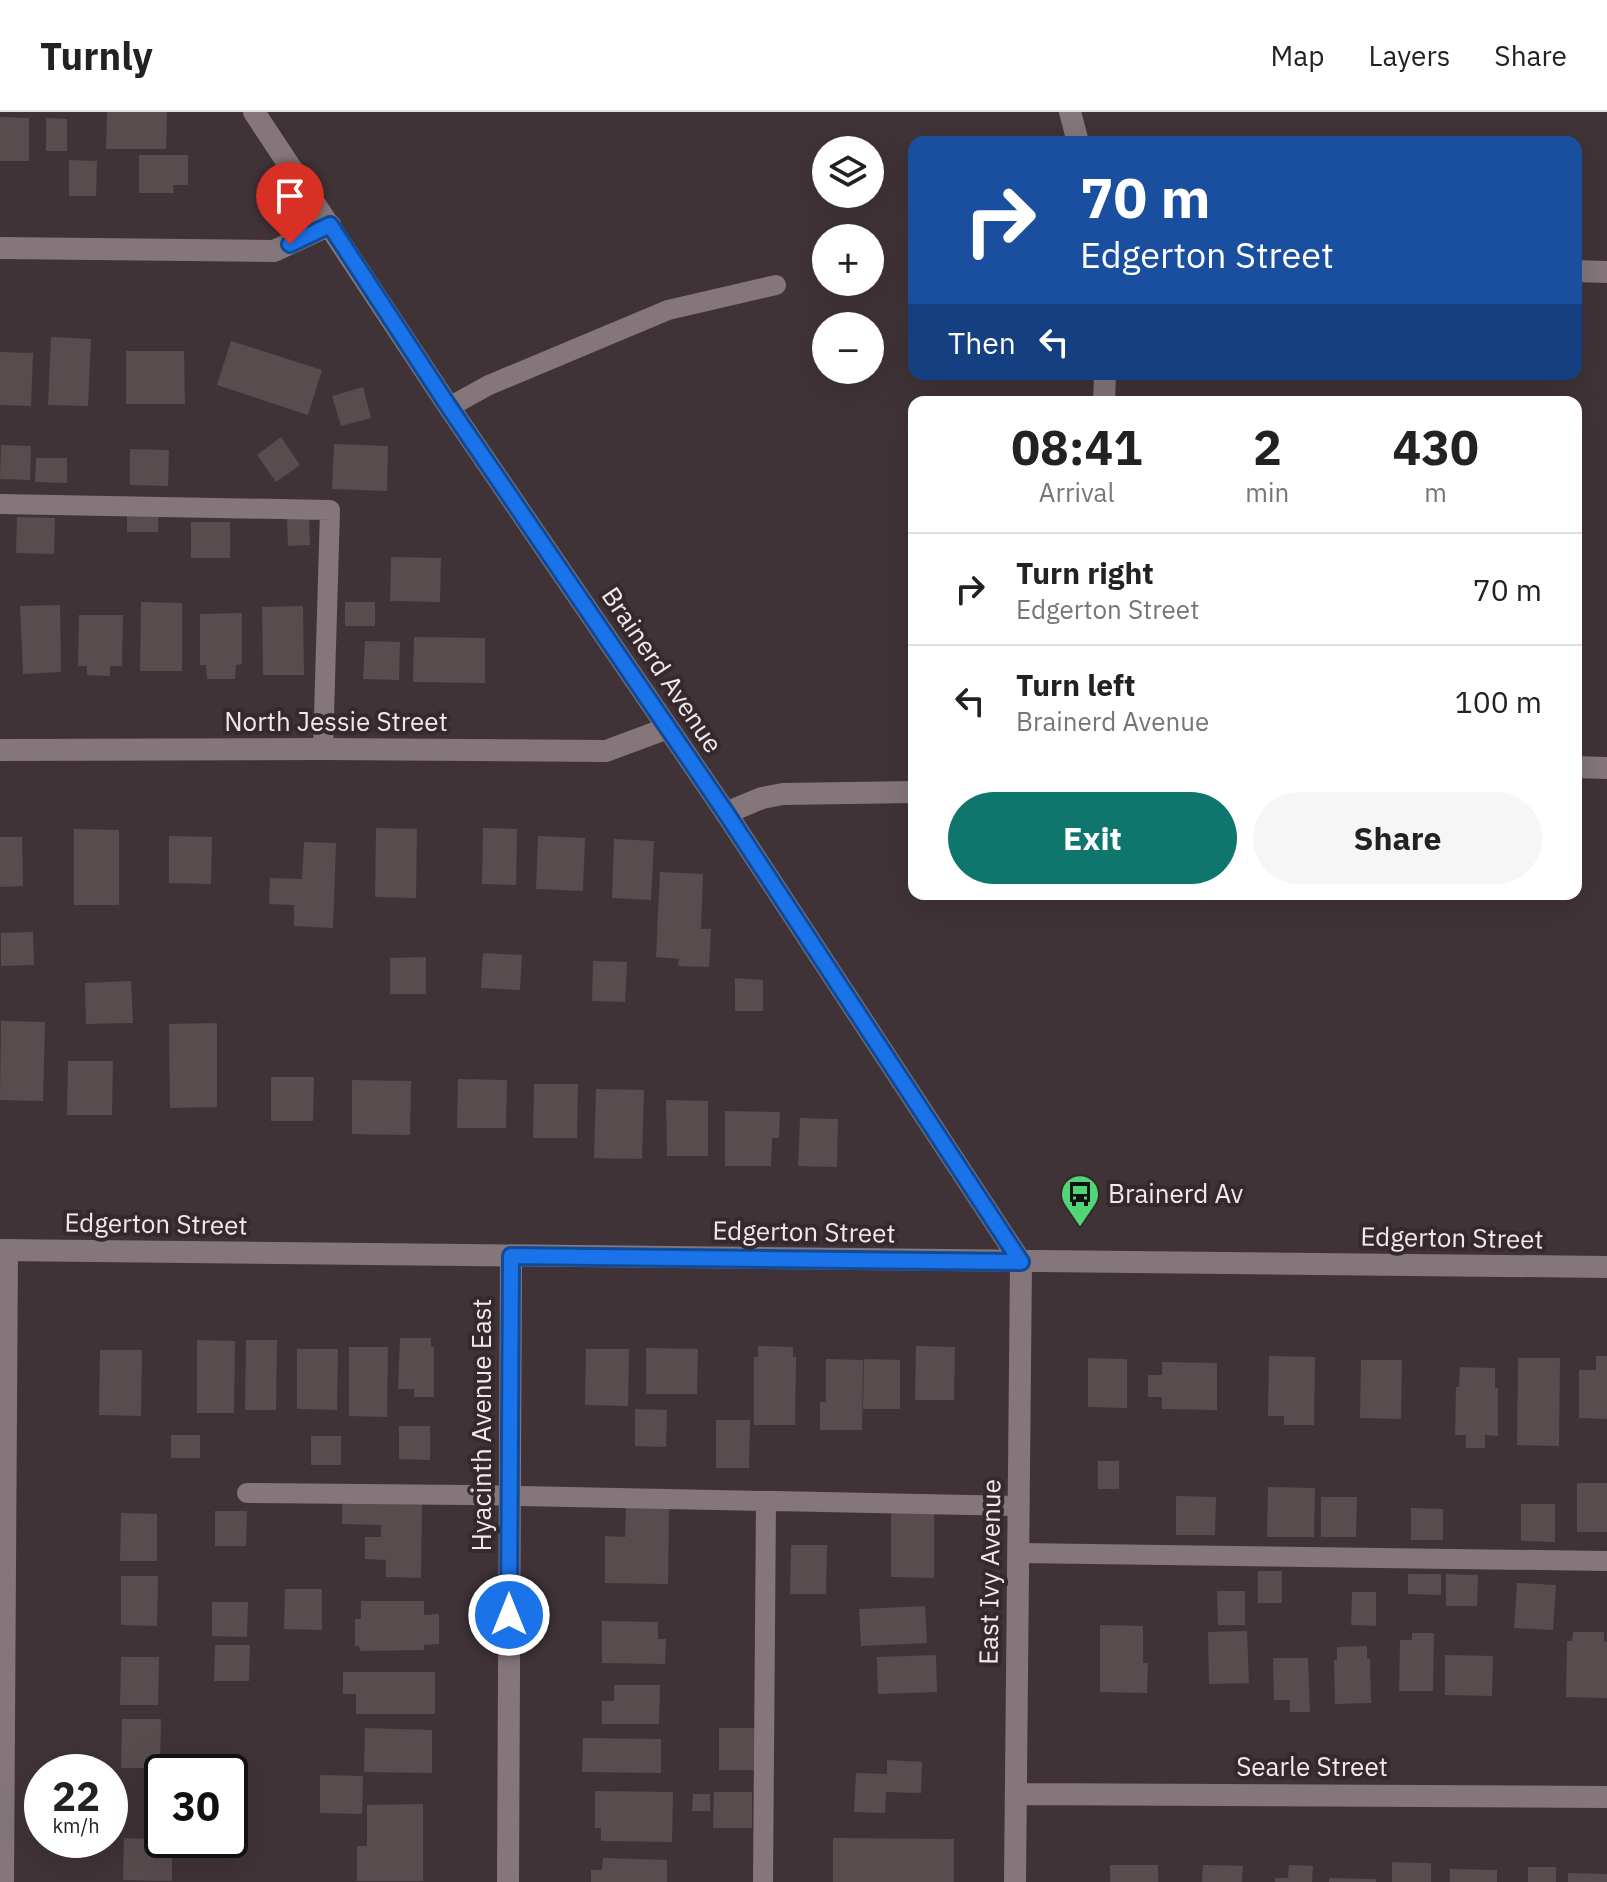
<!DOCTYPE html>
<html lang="en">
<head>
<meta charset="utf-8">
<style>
  :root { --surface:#fff; --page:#f6f6f6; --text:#222; --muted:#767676; --line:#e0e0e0; --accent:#0f766e }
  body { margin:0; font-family:"IBM Plex Sans",sans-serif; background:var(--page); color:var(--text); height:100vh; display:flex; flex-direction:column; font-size:30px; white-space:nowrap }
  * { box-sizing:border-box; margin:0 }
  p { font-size:26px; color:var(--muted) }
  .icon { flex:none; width:44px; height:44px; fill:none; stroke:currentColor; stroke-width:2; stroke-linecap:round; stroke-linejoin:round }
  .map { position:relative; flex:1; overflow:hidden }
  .side { position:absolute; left:908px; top:284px; width:674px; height:504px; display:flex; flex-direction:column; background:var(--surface); border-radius:16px; box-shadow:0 8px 32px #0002 }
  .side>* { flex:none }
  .hud { position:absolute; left:908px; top:24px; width:674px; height:244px; border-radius:16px; box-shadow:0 8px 32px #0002; background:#1a4fa0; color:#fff; overflow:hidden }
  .controls { position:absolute; left:812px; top:24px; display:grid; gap:16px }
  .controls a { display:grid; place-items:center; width:72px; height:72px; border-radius:50%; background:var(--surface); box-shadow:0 8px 32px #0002; font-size:40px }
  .speed { position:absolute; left:24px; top:1642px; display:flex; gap:16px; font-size:40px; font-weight:700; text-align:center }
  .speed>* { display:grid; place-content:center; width:104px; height:104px; border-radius:50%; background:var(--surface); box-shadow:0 8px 32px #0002; line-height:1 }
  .speed small { font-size:20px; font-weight:400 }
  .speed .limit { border:4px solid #111; border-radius:12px; background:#fff; color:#111 }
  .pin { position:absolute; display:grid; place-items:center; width:68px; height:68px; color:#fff; margin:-82px -34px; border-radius:50% 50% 50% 0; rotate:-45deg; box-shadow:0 0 8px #0007 }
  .pin .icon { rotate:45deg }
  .me { position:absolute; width:88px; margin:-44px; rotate:0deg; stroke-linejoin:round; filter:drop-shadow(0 0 6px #0008) }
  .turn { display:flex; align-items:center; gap:28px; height:168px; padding:0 40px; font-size:36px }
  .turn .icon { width:104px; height:104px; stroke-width:2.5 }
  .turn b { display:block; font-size:56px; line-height:68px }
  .then { display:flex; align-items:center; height:76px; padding:0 40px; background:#0003; gap:16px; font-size:30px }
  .eta { display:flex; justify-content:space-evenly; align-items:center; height:136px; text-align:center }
  .eta b { font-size:48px; font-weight:700; line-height:56px }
  .cta { display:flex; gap:16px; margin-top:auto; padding:16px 40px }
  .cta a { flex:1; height:92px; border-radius:48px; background:var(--accent); color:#fff; font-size:32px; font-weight:700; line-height:92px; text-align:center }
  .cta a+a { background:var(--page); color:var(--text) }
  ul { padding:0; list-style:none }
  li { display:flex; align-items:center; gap:24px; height:112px; padding:0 40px; border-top:2px solid var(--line) }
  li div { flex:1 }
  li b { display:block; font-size:30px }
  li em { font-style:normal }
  header { display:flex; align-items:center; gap:48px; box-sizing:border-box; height:112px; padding:0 40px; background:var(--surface); border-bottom:2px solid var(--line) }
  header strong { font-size:38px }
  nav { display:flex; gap:44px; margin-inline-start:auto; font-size:28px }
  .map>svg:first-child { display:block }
  .building { fill:#594c4f }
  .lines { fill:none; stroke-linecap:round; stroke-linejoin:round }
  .service { stroke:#84767a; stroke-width:20 }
  .minor { stroke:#84767a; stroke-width:22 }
  .tertiary { stroke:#84767a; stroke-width:22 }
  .route-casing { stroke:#114b97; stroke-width:20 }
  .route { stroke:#1a73e8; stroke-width:14 }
  .labels { text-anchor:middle; stroke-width:8; stroke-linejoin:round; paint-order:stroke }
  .street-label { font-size:26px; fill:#f0e8ea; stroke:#35292d }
  .poi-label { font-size:26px; fill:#f0e8ea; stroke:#35292d; text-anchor:start }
</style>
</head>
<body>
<header>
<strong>Turnly</strong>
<nav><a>Map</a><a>Layers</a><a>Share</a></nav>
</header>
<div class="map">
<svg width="1607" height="1770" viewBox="0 0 1607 1770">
  <rect width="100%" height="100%" fill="#403337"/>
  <path class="building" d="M107 0H167L166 37H106Z
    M0 5 29 6V49H0Z
    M46 6 67 7V39H46Z
    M139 43H188V73H173L174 81H139Z
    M69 48 97 49 96 84H69Z
    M51 225 91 227 88 294 48 293Z
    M231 229 322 258 308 303 217 273Z
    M126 239H184L185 292H126Z
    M0 240 33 241 31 294 0 293Z
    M363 275 371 306 341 314 332 284Z
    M281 325 300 353 276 370 257 343Z
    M334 332 388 334 387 379 332 377Z
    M1 333 31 334 30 368 0 367Z
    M130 337 169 338 168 374 130 373Z
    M36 346H67V371L35 370Z
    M127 401H158V420H127Z
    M17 405 55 406 54 442 16 441Z
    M287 405H309L310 433 288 434Z
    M191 410H230V446H191Z
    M391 445 441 446 440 490 390 489Z
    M141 490 182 491V559H140Z
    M345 490H375V514H345Z
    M60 493 61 560 23 562 20 494Z
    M303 494 304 563H263L262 495Z
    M242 501V552L236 553 235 567H207L206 553H200V502Z
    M79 503H123L122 554H110V564L87 563V554H78Z
    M414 525 485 526V571L413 570Z
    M365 529 400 530 399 568 363 567Z
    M376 716 417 717 416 786 375 785Z
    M483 716 517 717 516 773 482 772Z
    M74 717 119 718V793H74Z
    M169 724 212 725 211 772 169 771Z
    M538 724 585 726 583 779 536 777Z
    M0 725H22L23 774 0 775Z
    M614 727 654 729 651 788 612 786Z
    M304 730 336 731 333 816 294 814V793L269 792 270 766 302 767Z
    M660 760 703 762 701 817H711L709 855 678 854 679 847 656 845Z
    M33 820 34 853 1 854V821Z
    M483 841 522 843 520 878 481 876Z
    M426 845V882H390V846Z
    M593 849 627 850 625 890 592 889Z
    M735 866 763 868V899H735Z
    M131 869 133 911 86 912 85 871Z
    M1 909 45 910 43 989 0 988Z
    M217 911V995L170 996 169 912Z
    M68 949H113L112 1003H67Z
    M271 965H314L313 1009H271Z
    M458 967 507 968 506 1016H457Z
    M352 968 411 969 410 1023 352 1022Z
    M534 972H578L577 1026H533Z
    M596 977 644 978 642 1047 594 1046Z
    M666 988 708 989V1044H667Z
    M725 999 780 1000 779 1026H772L771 1054H725Z
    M800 1006 838 1007 837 1055 798 1054Z
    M400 1226H431V1235H434V1285H414V1277H398Z
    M197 1228 235 1229 234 1301H197Z
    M246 1228H277L276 1298H245Z
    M758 1234 793 1235V1245H796L795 1313H754V1245H758Z
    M916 1234 955 1235 954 1288H915Z
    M349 1235H388L387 1305 349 1304Z
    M646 1236 698 1237 697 1282H646Z
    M297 1237H338L337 1298 297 1297Z
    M586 1237H629L628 1294 585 1293Z
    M100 1238H142L141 1304 99 1303Z
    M1269 1244 1315 1245 1314 1313H1284V1304H1268Z
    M1596 1244H1607V1307L1579 1306V1258H1596Z
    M1088 1246 1127 1247V1296L1088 1295Z
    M1518 1246H1560L1559 1334 1517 1333Z
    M826 1247 863 1248 862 1318H820V1290H826Z
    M864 1247 900 1248V1297H863Z
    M1361 1248H1402L1401 1307 1360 1306Z
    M1162 1250 1217 1251V1298L1162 1297V1285H1148V1263H1162Z
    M1460 1255 1495 1256V1276H1498V1324L1485 1323V1336H1466V1323H1455L1456 1275H1459Z
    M635 1297 667 1298 666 1335 635 1334Z
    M716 1308H750L749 1356H716Z
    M399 1314H430V1348L399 1347Z
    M171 1323H200V1346H171Z
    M311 1324H341V1353H311Z
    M1098 1349H1119V1377H1098Z
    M1577 1371H1607V1420H1577Z
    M1268 1375 1315 1376 1314 1425H1267Z
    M1176 1384 1216 1385 1215 1423H1176Z
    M1321 1385H1357L1356 1425H1321Z
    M342 1390 422 1391 421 1466 386 1465V1448L365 1447V1425H381V1413L342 1412Z
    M1521 1392H1555V1430L1521 1429Z
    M626 1395H669L668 1472 605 1471V1424L625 1425Z
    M1411 1396 1443 1397V1428H1411Z
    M215 1399H247L246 1434H215Z
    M121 1401 157 1402V1449H120Z
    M891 1401 934 1402V1466L891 1465Z
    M791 1433H827L826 1482H790Z
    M1258 1459H1282V1491H1258Z
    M1408 1462H1441V1483L1408 1482Z
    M1446 1462 1478 1463 1477 1494H1446Z
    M121 1464H158L157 1514 121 1513Z
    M1517 1471 1556 1473 1553 1518 1514 1516Z
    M285 1477H322V1518L284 1517Z
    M1217 1479H1245V1513H1218Z
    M1352 1480H1376V1514L1351 1513Z
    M361 1489H424V1503L439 1502V1532L424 1533V1538L360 1539 359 1534H355V1507H361Z
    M212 1490H248L247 1525 212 1524Z
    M925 1494 927 1531 861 1534 859 1497Z
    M602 1509 658 1510V1527H666L665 1552 602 1551Z
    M1100 1513 1143 1514V1551H1148L1147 1581 1100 1580Z
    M1247 1519 1249 1571 1209 1572 1208 1520Z
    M1573 1520H1604V1529L1607 1530V1586L1566 1585 1567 1529H1572Z
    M1412 1521H1434L1433 1579H1399L1400 1528H1412Z
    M215 1533H250L249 1569H214Z
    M1367 1534V1547H1370L1371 1591 1335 1592 1334 1548H1337V1535Z
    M936 1543 937 1580 878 1582 877 1545Z
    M1445 1543 1493 1544 1492 1584 1445 1583Z
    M121 1545H159L158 1593H120Z
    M1273 1546H1308L1310 1600H1290V1588H1274Z
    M343 1560H435V1602H356V1582H343Z
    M614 1573H660L659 1612H602V1589H614Z
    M122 1607H161L160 1656H121Z
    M365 1616 432 1618V1661L364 1660Z
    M719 1616H755L754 1658H719Z
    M583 1626 661 1627V1661L582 1660Z
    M887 1648 922 1650 921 1681 886 1680 885 1701 854 1700 856 1661 887 1662Z
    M320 1663 363 1664 362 1702 320 1701Z
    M595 1679 673 1680 672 1730 601 1729V1716H595Z
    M714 1680H752V1716H713Z
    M693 1682H710V1699H692Z
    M423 1692V1769H357V1734H367V1693Z
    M230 1705H234V1744L199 1743V1728H230Z
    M124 1726 172 1728V1769L123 1768Z
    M833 1726 954 1727V1770H833Z
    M603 1746 667 1748V1770H591V1758H602Z
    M1392 1750 1431 1751V1770H1392Z
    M1110 1753H1158V1770H1110Z
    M1203 1753 1243 1754 1242 1770H1202Z
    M1289 1753 1313 1754 1312 1770H1275V1766H1288Z
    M1528 1755H1556V1770H1528Z
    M1450 1757 1497 1758V1770H1450Z
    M1568 1761 1607 1762V1770H1568Z
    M1329 1766 1376 1767V1770H1329Z"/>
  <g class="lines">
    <path class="service" d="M449 295 489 273 668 198 776 173
      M0 392 330 398 323 637
      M247 1381 469 1383 1019 1394
      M1018 1441 1607 1449
      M763 1770 766 1389"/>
    <path class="minor" d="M1070 0 1078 30
      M0 136 274 139 330 113
      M1576 159 1607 160
      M1104 290 1105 262
      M0 638 323 637 606 639 668 616
      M1576 655 1607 656
      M726 701 762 686 783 682 914 680
      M1016 1682 1607 1685
      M3 1770 7 1138
      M508 1770 511 1144
      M1015 1770 1021 1150"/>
    <path class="tertiary" d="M254 0 449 295 726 701 1021 1150
      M0 1138 1607 1155"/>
  </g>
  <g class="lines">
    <g class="route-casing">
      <path id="route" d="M290 132 330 113 449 295 726 701 1021 1150 511 1144 509 1503"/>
    </g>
    <use href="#route" class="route"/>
  </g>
  <defs>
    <g id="bus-pin" transform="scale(2)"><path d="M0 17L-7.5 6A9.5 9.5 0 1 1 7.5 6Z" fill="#50d675" stroke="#35292d"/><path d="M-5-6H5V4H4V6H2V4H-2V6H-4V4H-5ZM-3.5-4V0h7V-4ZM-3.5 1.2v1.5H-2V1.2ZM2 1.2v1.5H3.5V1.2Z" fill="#111"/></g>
  </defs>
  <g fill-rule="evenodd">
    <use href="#bus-pin" x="1080" y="1082"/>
  </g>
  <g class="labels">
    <g class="street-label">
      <text transform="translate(662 558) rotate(56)" y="9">Brainerd Avenue</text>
      <text x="336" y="619">North Jessie Street</text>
      <text transform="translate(156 1112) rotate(1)" y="9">Edgerton Street</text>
      <text transform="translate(804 1120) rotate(1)" y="9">Edgerton Street</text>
      <text transform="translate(1452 1126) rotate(1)" y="9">Edgerton Street</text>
      <text transform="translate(482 1313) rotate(-90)" y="9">Hyacinth Avenue East</text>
      <text transform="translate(990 1460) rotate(-89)" y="9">East Ivy Avenue</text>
      <text x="1312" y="1664">Searle Street</text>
    </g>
    <g class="poi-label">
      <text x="1108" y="1091">Brainerd Av</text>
    </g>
  </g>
</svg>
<div class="controls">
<a><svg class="icon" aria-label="layers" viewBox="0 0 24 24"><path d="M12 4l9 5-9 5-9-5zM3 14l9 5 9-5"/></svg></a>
<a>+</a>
<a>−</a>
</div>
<div class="speed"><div>22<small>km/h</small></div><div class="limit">30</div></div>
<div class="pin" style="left:290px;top:132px;background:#d93025"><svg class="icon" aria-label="arrive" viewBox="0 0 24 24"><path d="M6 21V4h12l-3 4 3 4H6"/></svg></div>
<svg class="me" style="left:509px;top:1503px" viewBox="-20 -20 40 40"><circle r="17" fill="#1a73e8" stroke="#fff" stroke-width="3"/><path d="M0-11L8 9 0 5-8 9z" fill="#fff"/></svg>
<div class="hud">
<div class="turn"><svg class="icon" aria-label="right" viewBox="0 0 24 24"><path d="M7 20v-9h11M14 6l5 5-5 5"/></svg><div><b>70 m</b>Edgerton Street</div></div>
<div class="then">Then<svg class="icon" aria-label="left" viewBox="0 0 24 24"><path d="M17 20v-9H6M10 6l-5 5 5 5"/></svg></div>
</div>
<section class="side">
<div class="eta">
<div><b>08:41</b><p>Arrival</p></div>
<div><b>2</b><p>min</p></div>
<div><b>430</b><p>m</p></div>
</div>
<ul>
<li><svg class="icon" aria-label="right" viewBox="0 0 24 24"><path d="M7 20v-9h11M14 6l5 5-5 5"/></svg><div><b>Turn right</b><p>Edgerton Street</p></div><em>70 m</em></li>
<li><svg class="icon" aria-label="left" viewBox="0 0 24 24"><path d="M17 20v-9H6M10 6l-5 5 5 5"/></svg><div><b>Turn left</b><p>Brainerd Avenue</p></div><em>100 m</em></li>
</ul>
<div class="cta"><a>Exit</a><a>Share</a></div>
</section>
</div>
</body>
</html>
